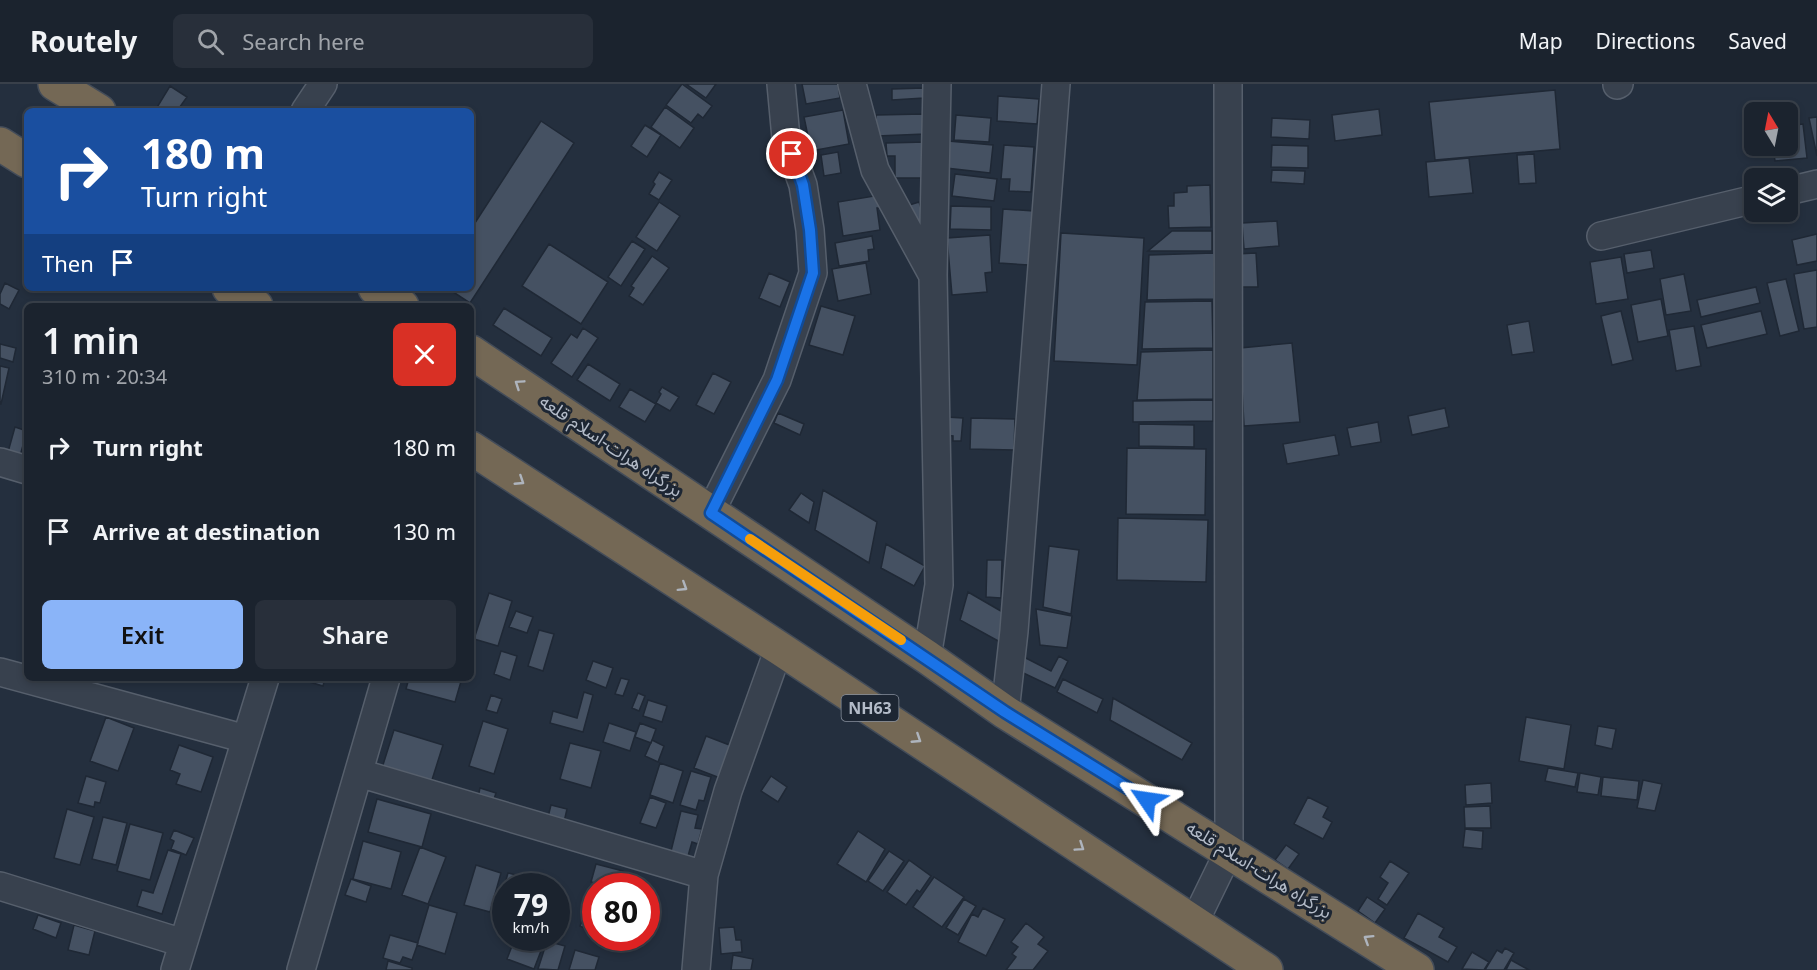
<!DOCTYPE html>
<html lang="en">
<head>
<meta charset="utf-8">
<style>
  :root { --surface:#1b232e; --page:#282f3a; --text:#f1f3f6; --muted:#a0a4aa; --line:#39404a; --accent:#8ab4f8 }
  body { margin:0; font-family:"Noto Sans","Noto Sans Arabic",sans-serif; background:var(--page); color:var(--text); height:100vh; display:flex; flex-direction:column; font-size:22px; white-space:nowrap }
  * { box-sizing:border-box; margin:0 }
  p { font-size:20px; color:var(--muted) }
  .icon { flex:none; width:33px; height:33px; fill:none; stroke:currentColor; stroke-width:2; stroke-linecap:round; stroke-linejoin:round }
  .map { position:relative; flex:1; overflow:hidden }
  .side { position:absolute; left:24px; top:219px; width:450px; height:378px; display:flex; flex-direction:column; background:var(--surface); border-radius:9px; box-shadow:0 3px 9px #0003,0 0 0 2px var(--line) }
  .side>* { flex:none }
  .hud { position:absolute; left:24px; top:24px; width:450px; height:183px; border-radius:9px; box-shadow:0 3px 9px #0003,0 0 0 2px var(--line); background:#1a4fa0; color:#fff; overflow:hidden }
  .needle { width:39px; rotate:350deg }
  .controls { position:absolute; left:1744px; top:18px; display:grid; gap:12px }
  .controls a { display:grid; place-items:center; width:54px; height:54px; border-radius:9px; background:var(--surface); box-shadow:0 3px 9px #0003,0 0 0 2px var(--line); font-size:30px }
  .speed { position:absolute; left:492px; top:789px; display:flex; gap:12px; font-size:30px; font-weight:700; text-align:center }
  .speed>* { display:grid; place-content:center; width:78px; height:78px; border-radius:50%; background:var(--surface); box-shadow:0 3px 9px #0003,0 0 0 2px var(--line); line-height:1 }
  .speed small { font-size:15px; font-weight:400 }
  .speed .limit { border:9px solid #d22; background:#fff; color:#111 }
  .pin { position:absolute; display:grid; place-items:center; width:51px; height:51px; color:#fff; margin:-26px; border:3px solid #fff; border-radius:50%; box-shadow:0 2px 6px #0007 }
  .me { position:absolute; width:66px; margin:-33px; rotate:302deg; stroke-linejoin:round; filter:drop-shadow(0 0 4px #0008) }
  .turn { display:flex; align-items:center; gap:21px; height:126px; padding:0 18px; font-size:27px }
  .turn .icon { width:78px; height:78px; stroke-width:2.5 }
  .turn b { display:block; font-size:42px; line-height:51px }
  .then { display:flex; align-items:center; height:57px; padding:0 18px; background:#0003; gap:12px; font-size:22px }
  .round { display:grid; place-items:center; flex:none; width:63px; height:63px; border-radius:9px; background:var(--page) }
  .head { display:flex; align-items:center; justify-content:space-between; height:102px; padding:0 18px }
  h1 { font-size:36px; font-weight:600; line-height:45px }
  .button { display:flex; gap:12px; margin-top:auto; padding:12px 18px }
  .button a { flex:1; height:69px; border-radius:9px; background:var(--accent); color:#111; font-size:24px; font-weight:600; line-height:69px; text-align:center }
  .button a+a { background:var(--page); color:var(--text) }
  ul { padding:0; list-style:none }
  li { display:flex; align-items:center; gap:18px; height:84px; padding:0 18px }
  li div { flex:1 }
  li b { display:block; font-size:22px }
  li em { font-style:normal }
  header { display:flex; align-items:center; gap:36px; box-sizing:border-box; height:84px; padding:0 30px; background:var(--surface); border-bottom:2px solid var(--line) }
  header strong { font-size:28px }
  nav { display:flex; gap:33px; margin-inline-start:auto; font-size:21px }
  .search { width:420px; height:54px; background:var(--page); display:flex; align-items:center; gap:15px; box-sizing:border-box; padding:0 21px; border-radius:9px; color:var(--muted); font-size:22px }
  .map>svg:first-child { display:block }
  .building { fill:#455162; stroke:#1f2835; stroke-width:1.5 }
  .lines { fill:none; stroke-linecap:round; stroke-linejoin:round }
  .minor-casing { stroke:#565f6c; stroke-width:30 }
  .highway-casing { stroke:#434c59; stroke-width:36 }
  .minor { stroke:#38414e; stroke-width:27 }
  .highway { stroke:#746855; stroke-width:33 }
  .oneway { stroke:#aeb4bd }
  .route-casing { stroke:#114b97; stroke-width:15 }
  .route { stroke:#1a73e8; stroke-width:10 }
  .slow { stroke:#f59e0b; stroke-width:10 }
  .labels { text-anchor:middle; stroke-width:6; stroke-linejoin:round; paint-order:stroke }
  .shield { fill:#1d2633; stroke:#878f9c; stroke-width:1.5 }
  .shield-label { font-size:16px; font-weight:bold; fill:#b4bcc9 }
  .street-label { font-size:18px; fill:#b4bcc9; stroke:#1d2633 }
</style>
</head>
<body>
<header>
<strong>Routely</strong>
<div class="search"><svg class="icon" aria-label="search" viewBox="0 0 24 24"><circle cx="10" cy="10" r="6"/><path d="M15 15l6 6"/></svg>Search here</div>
<nav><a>Map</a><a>Directions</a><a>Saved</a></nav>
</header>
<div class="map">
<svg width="1817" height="886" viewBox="0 0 1817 886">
  <rect width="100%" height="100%" fill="#242f3e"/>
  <path class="building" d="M682 0 712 22 703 34 698 30 691 39 666 21Z
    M686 0H716L706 14Z
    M802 0H838L840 14 806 20Z
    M170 2 187 13 177 27H160L156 25Z
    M924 4V14L892 16V5Z
    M1555 6 1560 65 1435 76 1429 18Z
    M998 12 1039 15 1037 40 997 37Z
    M665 23 694 44 680 64 651 43Z
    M1379 25 1382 51 1335 57 1332 31Z
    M843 26 849 60 811 67 804 33Z
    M924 30 925 50 877 52 876 31Z
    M956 31 991 34 989 58 954 56Z
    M1817 33V72L1809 34Z
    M1272 34 1310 36 1309 55 1271 53Z
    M541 37 574 59 470 219 447 204H471V145Z
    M1803 40 1807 74 1775 77 1773 62H1788V42Z
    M645 41 661 51 647 73 631 62Z
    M948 57 993 61 990 89 946 84Z
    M926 58 927 94H895V72H887L886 59Z
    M1004 61 1034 63 1031 108 1009 107 1010 95H1001Z
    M1272 61 1308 62V84L1271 83Z
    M838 68 841 89 824 92 821 71Z
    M1534 70 1536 99 1519 100 1517 71Z
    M1469 74 1473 109 1429 113 1426 78Z
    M1272 86 1305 87 1304 100 1271 98Z
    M659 88 672 96 659 116 649 110 655 100 653 98Z
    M955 90 997 95 994 117 952 112Z
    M1210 101 1211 143 1169 144 1168 122H1174V109L1187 108V102Z
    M880 111 882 124H877L880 146 843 152 838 118Z
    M659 118 680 132 657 167 636 153Z
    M919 118 929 149 916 153 906 122Z
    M951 122 991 123V146L950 145Z
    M1003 125 1034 127 1029 181 999 179Z
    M1277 137 1279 162 1244 165 1242 139Z
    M1172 147H1212V167H1148Z
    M1061 149 1144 154 1137 281 1054 277Z
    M1817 150V177L1797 181 1792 156Z
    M990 151 992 188 985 189 987 208 952 211 947 154Z
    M872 152 874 165 868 166 869 177 839 182 835 159Z
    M632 157 645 165 621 202 608 193Z
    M549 160 608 198 581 240 522 202Z
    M1651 166 1654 184 1627 189 1624 170Z
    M1214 169V215L1147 216 1149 171Z
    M1256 169 1258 203H1237L1236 170Z
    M652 172 669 184 643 221 629 212 634 204 631 202Z
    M1621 173 1628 215 1596 220 1590 178Z
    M866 179 871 210 838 217 832 185Z
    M1817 186V243L1804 245 1794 190Z
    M769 189 790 198 780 223 759 214Z
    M1684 190 1691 227 1666 231 1660 195Z
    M1786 195 1799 247 1780 252 1767 199Z
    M5 199 19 206 9 225 0 220V210Z
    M1756 203 1760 219 1701 233 1697 216Z
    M1661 215 1668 252 1638 258 1631 221Z
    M1212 217 1213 264 1142 265 1145 218Z
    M821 222 855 232 843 271 809 261Z
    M504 224 552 254 541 272 493 241Z
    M1621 227 1633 276 1612 281 1601 232Z
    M1761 227 1767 250 1707 264 1701 241Z
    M1529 237 1534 268 1512 271 1507 241Z
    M1694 242 1701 282 1676 287 1669 246Z
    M583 244 598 254 572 293 551 279 571 250 577 254Z
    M1292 259 1300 338 1244 342 1240 264Z
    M0 260 16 264 13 278 0 274Z
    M1213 266V315L1137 316 1141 268Z
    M588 280 620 300 610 317 577 296Z
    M0 282 9 284 1 320H0Z
    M713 289 731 298 714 330 696 321Z
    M662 303 679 313 670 327 656 319 661 310 659 308Z
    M630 305 656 320 645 338 619 323Z
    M1213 316V337L1133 338V317Z
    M1445 324 1449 343 1412 351 1408 332Z
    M778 329 804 340 800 351 774 339Z
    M946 333 963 334 961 357H953V352L945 351Z
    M971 334 1015 335 1014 366 970 365Z
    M1378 338 1381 358 1351 363 1347 344Z
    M1139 340 1194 341V363L1139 362Z
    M15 343 27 347 20 372 8 368Z
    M1335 351 1339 371 1287 380 1283 360Z
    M1127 364 1206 365 1205 431 1126 430Z
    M823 406 877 438 869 479 815 446Z
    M801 409 814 418 809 439 789 426Z
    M1118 434 1208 436 1206 498 1117 496Z
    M886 460 925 482 914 502 881 484Z
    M1049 462 1079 466 1071 530 1043 523Z
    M987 476H1002L1001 514 986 513Z
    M968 508 1006 530 1000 558 960 536Z
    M489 509 512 517 498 562 474 555Z
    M1036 525 1072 532 1067 564 1040 561Z
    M516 527 533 533 527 549 509 543Z
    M539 546 554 550 543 587 528 582Z
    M501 567 517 572 510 596 494 590Z
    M1018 570 1051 587 1059 572 1068 577 1055 604 1017 586Z
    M593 577 613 584 606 604 586 596Z
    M296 594H325L323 602Z
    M409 594H462L455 618 406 605Z
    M621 594 629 596 623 612 615 610Z
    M1063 595 1103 615 1097 629 1057 608Z
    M584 608 593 611 583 648 550 639 553 627 577 634Z
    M638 609 645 612 639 627 632 624Z
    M491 611 502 615 497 629 486 626Z
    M1113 614 1192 659 1182 676 1110 636Z
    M648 616 667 622 662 638 643 632Z
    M106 633 134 644 118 687 90 677Z
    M1526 633 1571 641 1564 685 1519 677Z
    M483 637 508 645 494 690 469 682Z
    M609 639 636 648 630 667 603 658Z
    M640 639 656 645 651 659 635 653Z
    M1598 642 1616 645 1612 665 1595 661Z
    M394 646 443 661 431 699 382 684Z
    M706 652 732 662 720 694 694 684Z
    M652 656 664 662 658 678 645 672Z
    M570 659 601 667 591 704 560 695Z
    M179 661 213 673 201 708 176 700 180 690 170 686Z
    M660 679 683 687 673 719 650 711Z
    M1548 684 1578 689 1575 703 1545 697Z
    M691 687 711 693 704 717 699 716 696 726 680 721Z
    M1580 689 1601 693 1598 711 1577 708Z
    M86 692 106 698 100 719 95 718 94 723 78 719Z
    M771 692 787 703 778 718 761 707Z
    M1603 693 1639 697 1637 716 1601 712Z
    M1643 696 1662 700 1655 727 1637 724Z
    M1491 699 1492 719 1466 721 1465 701Z
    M480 704 496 709 493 718 478 713Z
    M650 713 666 719 656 744 640 739Z
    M1308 713 1328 723 1323 733 1332 738 1323 755 1294 740Z
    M377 715 431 730 422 763 368 748Z
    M551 721 567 725 564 738 548 733Z
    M1490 722 1491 744H1465L1464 723Z
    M67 725 94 733 80 781 54 774Z
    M681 727 698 731 695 744 702 745 698 760 692 758 688 772 671 767Z
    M103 733 127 739 116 781 92 775Z
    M130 740 163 749 150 796 117 787Z
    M1465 745 1483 747 1482 765 1463 763Z
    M174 746 194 754 186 771 171 765 174 757 170 755Z
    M858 747 885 765 866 798 837 780Z
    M363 757 401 768 391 805 353 795Z
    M1286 761 1299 770 1288 785 1275 776Z
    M420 763 446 773 428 820 402 811Z
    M168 766 181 770 162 830 137 822 142 806 153 809Z
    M889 767 904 777 883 807 868 797Z
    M909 776 931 792 920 808 917 806 906 821 887 808Z
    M1390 777 1409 789 1387 821 1378 815 1388 799 1380 793Z
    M596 780 623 787 620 796 615 795 612 802 591 798Z
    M476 781 501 789 490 828 464 821Z
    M508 789 537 796 535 802H506V831L497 828Z
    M934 793 964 813 942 843 913 823Z
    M351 795 371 802 366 818 345 811Z
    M592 813 596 814V849L580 842Z
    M1367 813 1385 825 1375 839 1358 827Z
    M964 815 976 822 958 851 946 844Z
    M429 821 457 829 445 870 417 861Z
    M983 824 1005 835 986 872 958 858 972 830 978 833Z
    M1418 829 1444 844 1439 853 1457 863 1448 878 1404 854Z
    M38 831 61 839 56 854 33 845Z
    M1026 839 1044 853 1038 860 1048 867 1033 886H1006L1016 873 1012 870 1018 863 1011 858Z
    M74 841 95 847 89 871 68 866Z
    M734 843 736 856H741L742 868 721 870 719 844Z
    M390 851 418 859 412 876 403 873 400 879 383 874Z
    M515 854H539L538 857 544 859 534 885 507 875Z
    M547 857 565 862 558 886 538 885Z
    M1505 864 1514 869 1504 886H1485L1497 866 1502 869Z
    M575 866 599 873 595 886H569Z
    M1472 868 1489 878 1484 886 1462 885Z
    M733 871 753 875 751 886H731Z
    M1511 876 1529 886H1506Z
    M388 877 412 884V886H386Z"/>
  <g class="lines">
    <g class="minor-casing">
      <path id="minor" d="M852 0 875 86 932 190
        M1617 1 1619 0
        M305 27 323 0
        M1788 107 1817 100
        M1601 152 1755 115
        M0 378 27 386
        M710 429 777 296 813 189 810 146 803 101 786 54 781 0
        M927 573 939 501 933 191 937 0
        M0 588 246 655
        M1005 628 1014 547 1056 0
        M359 689 704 791
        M0 802 183 859
        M1194 839 1229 767 1228 0
        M175 886 265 594
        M301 886 386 594
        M696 886 704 791 728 707 779 564"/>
    </g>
    <g class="highway-casing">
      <path id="highway" d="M55 0 99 27
        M0 60 27 77
        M229 204 256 222
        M375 204 402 222
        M471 268 927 573 1005 628 1417 886
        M471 364 779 564 1266 886"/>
    </g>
    <use href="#minor" class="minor"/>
    <use href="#highway" class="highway"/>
  </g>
  <defs><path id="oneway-chevron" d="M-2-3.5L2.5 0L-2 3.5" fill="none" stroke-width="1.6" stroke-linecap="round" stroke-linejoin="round" transform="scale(1.5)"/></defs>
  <g class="oneway">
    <use href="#oneway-chevron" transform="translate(519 300) rotate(-146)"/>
    <use href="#oneway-chevron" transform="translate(520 397) rotate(33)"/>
    <use href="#oneway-chevron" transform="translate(683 503) rotate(32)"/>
    <use href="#oneway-chevron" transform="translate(917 655) rotate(33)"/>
    <use href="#oneway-chevron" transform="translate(1080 763) rotate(34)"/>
    <use href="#oneway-chevron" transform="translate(1368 855) rotate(-148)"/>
  </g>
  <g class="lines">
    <g class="route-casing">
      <path id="route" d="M792 70 803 101 810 146 813 189 777 296 711 429 1005 628 1147 716"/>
    </g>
    <use href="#route" class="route"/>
    <path class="slow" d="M750 455 901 556"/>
  </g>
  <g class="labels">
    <rect class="shield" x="841.5" y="611" width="57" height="26" rx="4.5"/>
    <g class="shield-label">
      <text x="870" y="630">NH63</text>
    </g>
    <g class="street-label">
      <text transform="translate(611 362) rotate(34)" y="6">بزرگراه هرات-اسلام قلعه</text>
      <text transform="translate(1259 786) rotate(32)" y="6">بزرگراه هرات-اسلام قلعه</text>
    </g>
  </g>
</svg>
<div class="controls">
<a><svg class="needle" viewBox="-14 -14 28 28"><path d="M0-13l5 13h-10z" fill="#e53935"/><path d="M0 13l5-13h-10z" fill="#a0a4aa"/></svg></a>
<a><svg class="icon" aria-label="layers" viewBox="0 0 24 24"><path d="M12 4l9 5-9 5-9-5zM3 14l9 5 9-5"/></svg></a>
</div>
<div class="speed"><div>79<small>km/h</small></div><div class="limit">80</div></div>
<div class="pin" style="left:792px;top:70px;background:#d93025"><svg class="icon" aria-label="arrive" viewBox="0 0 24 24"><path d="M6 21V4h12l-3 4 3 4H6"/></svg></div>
<svg class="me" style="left:1147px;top:716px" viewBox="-20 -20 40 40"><path d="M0-17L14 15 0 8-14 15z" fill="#1a73e8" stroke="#fff" stroke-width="4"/></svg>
<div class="hud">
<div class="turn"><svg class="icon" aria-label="right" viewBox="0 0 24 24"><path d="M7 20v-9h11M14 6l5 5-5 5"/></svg><div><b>180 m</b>Turn right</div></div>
<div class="then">Then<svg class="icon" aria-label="arrive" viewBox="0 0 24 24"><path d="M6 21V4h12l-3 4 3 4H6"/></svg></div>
</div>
<section class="side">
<div class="head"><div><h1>1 min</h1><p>310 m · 20:34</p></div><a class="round" style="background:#d93025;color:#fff"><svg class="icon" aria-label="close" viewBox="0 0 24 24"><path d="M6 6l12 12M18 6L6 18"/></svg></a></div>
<ul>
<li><svg class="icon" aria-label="right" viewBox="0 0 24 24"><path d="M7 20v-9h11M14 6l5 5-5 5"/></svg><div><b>Turn right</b></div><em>180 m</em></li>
<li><svg class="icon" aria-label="arrive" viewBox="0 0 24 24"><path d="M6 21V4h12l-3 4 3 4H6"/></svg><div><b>Arrive at destination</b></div><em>130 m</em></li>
</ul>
<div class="button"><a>Exit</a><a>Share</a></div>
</section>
</div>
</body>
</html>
